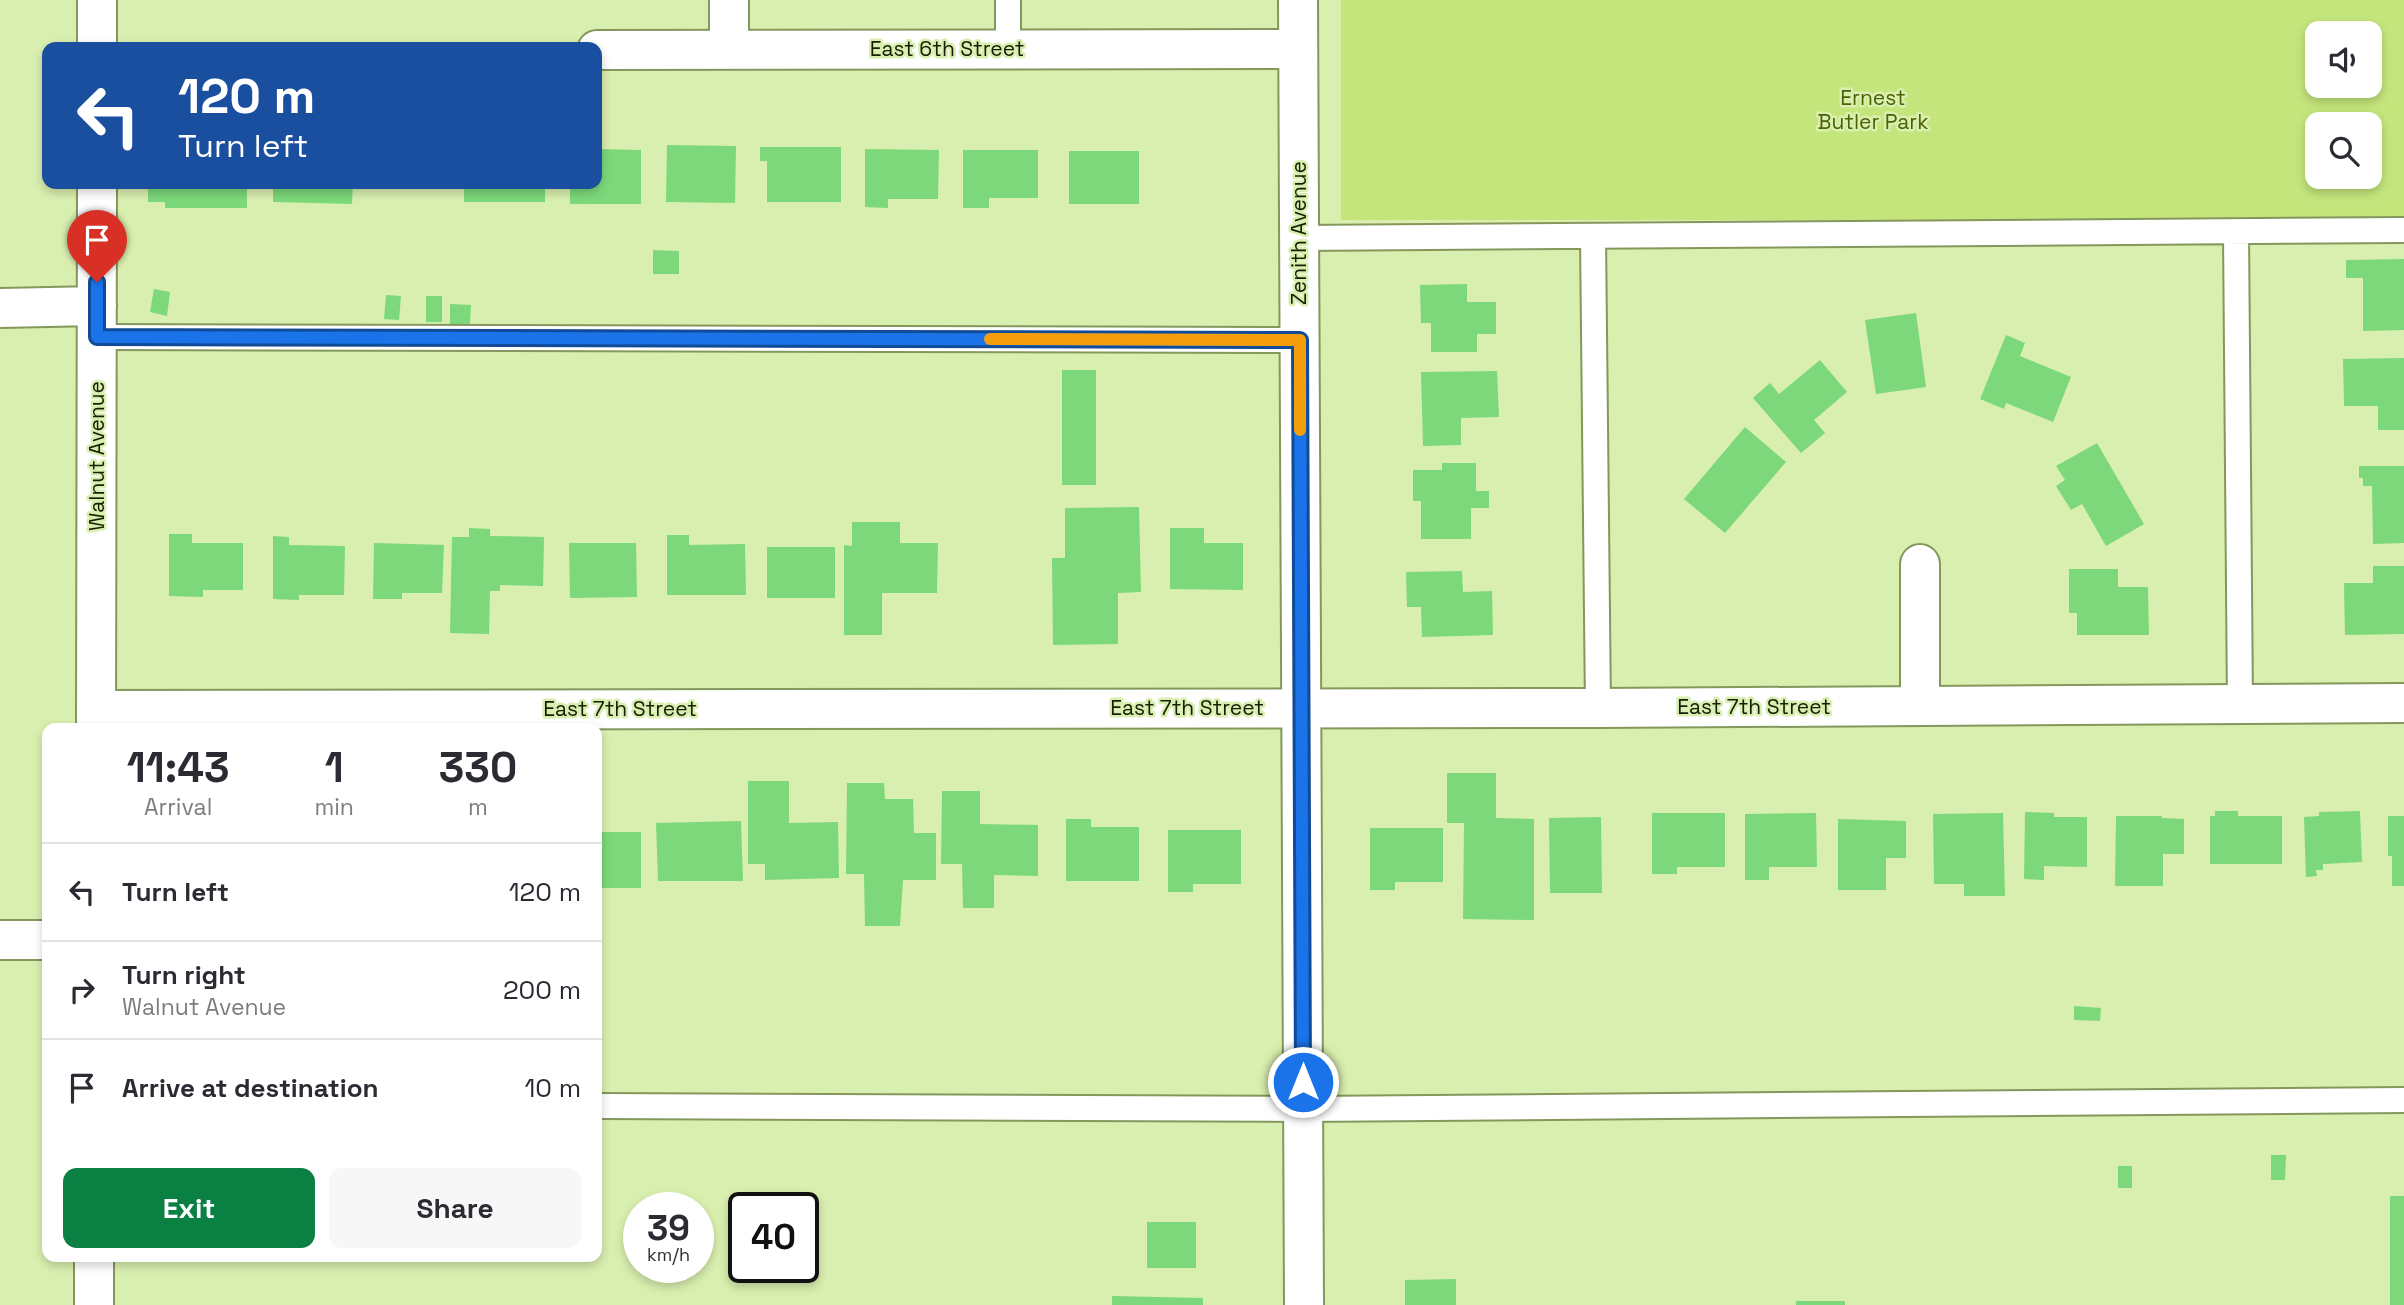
<!DOCTYPE html>
<html lang="en">
<head>
<meta charset="utf-8">
<style>
  :root { --surface:#fff; --page:#f7f7f7; --text:#2b2b33; --muted:#7c7c81; --line:#e1e1e2; --accent:#0b8043 }
  body { margin:0; font-family:"Space Grotesk",sans-serif; background:var(--page); color:var(--text); height:100vh; display:flex; flex-direction:column; font-size:26px; white-space:nowrap }
  * { box-sizing:border-box; margin:0 }
  p { font-size:23px; color:var(--muted) }
  .icon { flex:none; width:38px; height:38px; fill:none; stroke:currentColor; stroke-width:2; stroke-linecap:round; stroke-linejoin:round }
  .map { position:relative; flex:1; overflow:hidden }
  .sheet { position:absolute; left:42px; top:723px; width:560px; height:539px; display:flex; flex-direction:column; background:var(--surface); border-radius:14px; box-shadow:0 4px 10px #0003 }
  .sheet>* { flex:none }
  .banner { position:absolute; left:42px; top:42px; width:560px; height:147px; border-radius:14px; box-shadow:0 4px 10px #0003; background:#1a4fa0; color:#fff; overflow:hidden }
  .fabs { position:absolute; left:2305px; top:21px; display:grid; gap:14px }
  .fabs a { display:grid; place-items:center; width:77px; height:77px; border-radius:14px; background:var(--surface); box-shadow:0 4px 10px #0003; font-size:35px }
  .speed { position:absolute; left:623px; top:1192px; display:flex; gap:14px; font-size:35px; font-weight:700; text-align:center }
  .speed>* { display:grid; place-content:center; width:91px; height:91px; border-radius:50%; background:var(--surface); box-shadow:0 4px 10px #0003; line-height:1 }
  .speed small { font-size:18px; font-weight:400 }
  .speed .limit { border:4px solid #111; border-radius:10px; background:#fff; color:#111 }
  .pin { position:absolute; display:grid; place-items:center; width:60px; height:60px; color:#fff; margin:-72px -30px; border-radius:50% 50% 50% 0; rotate:-45deg; box-shadow:0 0 7px #0007 }
  .pin .icon { rotate:45deg }
  .me { position:absolute; width:77px; margin:-38px; rotate:0deg; stroke-linejoin:round; filter:drop-shadow(0 0 5px #0008) }
  .turn { display:flex; align-items:center; gap:24px; height:147px; padding:0 21px; font-size:32px }
  .turn .icon { width:91px; height:91px; stroke-width:2.5 }
  .turn b { display:block; font-size:49px; line-height:60px }
  .eta { display:flex; justify-content:space-evenly; align-items:center; height:119px; text-align:center }
  .eta b { font-size:42px; font-weight:700; line-height:49px }
  .action { display:flex; gap:14px; margin-top:auto; padding:14px 21px }
  .action a { flex:1; height:80px; border-radius:14px; background:var(--accent); color:#fff; font-size:28px; font-weight:700; line-height:80px; text-align:center }
  .action a+a { background:var(--page); color:var(--text) }
  ul { padding:0; list-style:none }
  li { display:flex; align-items:center; gap:21px; height:98px; padding:0 21px; border-top:2px solid var(--line) }
  li div { flex:1 }
  li b { display:block; font-size:26px }
  li em { font-style:normal }
  .map>svg:first-child { display:block }
  .green { fill:#c4e57c; fill-rule:evenodd }
  .building { fill:#7cd87a }
  .lines { fill:none; stroke-linecap:round; stroke-linejoin:round }
  .service-casing { stroke:#84975c; stroke-width:28 }
  .minor-casing { stroke:#84975c; stroke-width:42 }
  .tertiary-casing { stroke:#84975c; stroke-width:42 }
  .service { stroke:#fff; stroke-width:24 }
  .minor { stroke:#fff; stroke-width:38 }
  .tertiary { stroke:#fff; stroke-width:38 }
  .route-casing { stroke:#114b97; stroke-width:18 }
  .route { stroke:#1a73e8; stroke-width:12 }
  .slow { stroke:#f59e0b; stroke-width:12 }
  .labels { text-anchor:middle; stroke-width:5; stroke-linejoin:round; paint-order:stroke }
  .street-label { font-size:21px; fill:#171e06; stroke:#d9efaf }
  .park-label { font-size:21px; fill:#4c6104; stroke:#d9efaf }
</style>
</head>
<body>
<div class="map">
<svg width="2404" height="1305" viewBox="0 0 2404 1305">
  <rect width="100%" height="100%" fill="#d9efaf"/>
  <path class="green" d="M1341 0H2404V220H1341ZM2317 33H2370V86H2317ZM2317 124H2370V177H2317Z"/>
  <path class="building" d="M597 145H599V149L641 150V204H570V184H597Z
    M667 145 736 146 735 203 666 202Z
    M760 147H841V202H767V161H760Z
    M865 149 939 150 938 199H888V208L865 207Z
    M963 150H1038V198H989V208H963Z
    M1069 151H1139V204H1069Z
    M148 184H247V208H165V202H148Z
    M273 184H353L352 204 273 202Z
    M464 184H545V202H464Z
    M653 250 679 251V274H653Z
    M2404 259V330L2363 331V278H2346V260Z
    M1467 284V302H1496V334H1477V352H1431V323H1421L1420 285Z
    M154 289 170 292 167 316 150 312Z
    M386 295 401 296 399 320 384 319Z
    M426 296H442V322H426Z
    M450 304 471 305 470 324H450Z
    M1916 313 1926 387 1876 394 1865 320Z
    M2006 335 2025 343 2020 356 2071 377 2053 422 2006 403 2004 409 1980 399Z
    M2404 358V430H2378V406H2344L2343 359Z
    M1820 360 1847 392 1814 420 1825 433 1801 453 1753 398 1770 383 1779 394Z
    M1062 370H1096V485H1062Z
    M1497 371 1499 417 1461 418V445L1423 446 1421 372Z
    M1745 427 1786 462 1725 533 1684 499Z
    M2097 443 2144 524 2106 546 2082 504 2071 510 2056 486 2065 480 2056 466Z
    M1442 463H1476V491H1489V508H1471V539H1421V501H1413V470H1442Z
    M2359 466H2404V543L2373 544 2372 486H2363V478H2359Z
    M1139 507 1141 592 1118 593V644L1053 645 1052 558H1065V508Z
    M852 522H900V543H938L937 593H882V635H844V545L852 546Z
    M469 528 490 529V536L544 537 543 586 500 585V591H490L489 634 450 633 452 537H469Z
    M1170 528H1204V543H1243V590L1170 589Z
    M169 534H192V543H243V590H203V597L169 596Z
    M667 535H689V545L745 544 746 595H667Z
    M273 536 289 537V545L345 546 344 595H299V600L273 599Z
    M374 543 444 545 442 593H402V599H373Z
    M569 543H636L637 597 570 598Z
    M767 547H835V598H767Z
    M2373 566H2404V634L2345 635 2344 583H2373Z
    M2069 569H2118V587H2148L2149 635H2077V613H2069Z
    M1462 571 1463 592 1492 591 1493 635 1422 637 1421 607H1407L1406 572Z
    M1447 773H1496V818L1534 819V920L1463 919 1464 823H1447Z
    M748 781H789V823L838 822 839 878 765 880V864H748Z
    M847 783H884L885 799H913L914 833H936V880H903L900 926H865L864 874H846Z
    M942 791H980V824L1038 825V876L994 875V908H963L962 864H941Z
    M2215 811H2238V816H2282V864H2210V816H2215Z
    M2360 811 2362 862 2323 864V870H2316L2317 876 2306 877 2304 817 2319 816V812Z
    M2025 812 2054 813V817H2087V867L2044 866V880L2024 879Z
    M1652 813H1725V867H1677V874H1652Z
    M1816 813 1817 867H1769V880H1745V814Z
    M2003 813 2005 896H1964V884H1934L1933 814Z
    M2116 816H2162V818L2184 819V854H2163V886H2115Z
    M2388 816H2404V886H2392V856H2388Z
    M1601 817 1602 893H1550L1549 818Z
    M1066 819H1091V827H1139V881H1066Z
    M1838 819 1906 821V858H1886V890H1838Z
    M741 821 743 881H658L656 823Z
    M1370 828H1443V882H1395V890H1370Z
    M1168 830H1241V884H1193V892H1168Z
    M597 832H641V888H597Z
    M2074 1006 2101 1008 2100 1021 2074 1020Z
    M2271 1155H2286L2285 1180H2271Z
    M2118 1166H2132V1188H2118Z
    M779 1194V1208H762V1195Z
    M2390 1196H2404V1305H2390Z
    M1147 1222H1196V1268H1147Z
    M1456 1279V1305H1405V1280Z
    M1112 1296 1203 1298V1305H1112Z
    M1796 1301H1845V1305H1796Z"/>
  <g class="lines">
    <g class="service-casing">
      <path id="service" d="M1008 49V0
        M2236 232 2240 704
        M1593 236 1598 708
        M1299 238 2404 230
        M97 337 1300 340
        M597 1106 1303 1109 2404 1100"/>
    </g>
    <g class="minor-casing">
      <path id="minor" d="M97 0V47
        M729 49V0
        M597 50 1298 49
        M0 308 97 306
        M1920 564V705
        M96 710 1598 708 2404 703
        M96 728 97 184
        M0 940H47
        M94 1305V1256"/>
    </g>
    <g class="tertiary-casing">
      <path id="tertiary" d="M1298 0 1304 1305"/>
    </g>
    <use href="#service" class="service"/>
    <use href="#minor" class="minor"/>
    <use href="#tertiary" class="tertiary"/>
  </g>
  <g class="lines">
    <g class="route-casing">
      <path id="route" d="M97 282V337L1300 340 1303 1082"/>
    </g>
    <use href="#route" class="route"/>
    <path class="slow" d="M990 339 1300 340V430"/>
  </g>
  <g class="labels">
    <g class="street-label">
      <text x="947" y="56">East 6th Street</text>
      <text transform="translate(1299 233) rotate(-90)" y="7">Zenith Avenue</text>
      <text transform="translate(97 456) rotate(-90)" y="7">Walnut Avenue</text>
      <text x="1754" y="714">East 7th Street</text>
      <text x="1187" y="715">East 7th Street</text>
      <text x="620" y="716">East 7th Street</text>
    </g>
    <g class="park-label">
      <text x="1873" y="105">Ernest<tspan x="1873" dy="24">Butler Park</tspan></text>
    </g>
  </g>
</svg>
<div class="fabs">
<a><svg class="icon" aria-label="sound" viewBox="0 0 24 24"><path d="M4 9h4l5-4v14l-5-4H4zM17 9q2 3 0 6"/></svg></a>
<a><svg class="icon" aria-label="search" viewBox="0 0 24 24"><circle cx="10" cy="10" r="6"/><path d="M15 15l6 6"/></svg></a>
</div>
<div class="speed"><div>39<small>km/h</small></div><div class="limit">40</div></div>
<div class="pin" style="left:97px;top:282px;background:#d93025"><svg class="icon" aria-label="arrive" viewBox="0 0 24 24"><path d="M6 21V4h12l-3 4 3 4H6"/></svg></div>
<svg class="me" style="left:1303px;top:1082px" viewBox="-20 -20 40 40"><circle r="17" fill="#1a73e8" stroke="#fff" stroke-width="3"/><path d="M0-11L8 9 0 5-8 9z" fill="#fff"/></svg>
<div class="banner">
<div class="turn"><svg class="icon" aria-label="left" viewBox="0 0 24 24"><path d="M17 20v-9H6M10 6l-5 5 5 5"/></svg><div><b>120 m</b>Turn left</div></div>
</div>
<section class="sheet">
<div class="eta">
<div><b>11:43</b><p>Arrival</p></div>
<div><b>1</b><p>min</p></div>
<div><b>330</b><p>m</p></div>
</div>
<ul>
<li><svg class="icon" aria-label="left" viewBox="0 0 24 24"><path d="M17 20v-9H6M10 6l-5 5 5 5"/></svg><div><b>Turn left</b></div><em>120 m</em></li>
<li><svg class="icon" aria-label="right" viewBox="0 0 24 24"><path d="M7 20v-9h11M14 6l5 5-5 5"/></svg><div><b>Turn right</b><p>Walnut Avenue</p></div><em>200 m</em></li>
<li><svg class="icon" aria-label="arrive" viewBox="0 0 24 24"><path d="M6 21V4h12l-3 4 3 4H6"/></svg><div><b>Arrive at destination</b></div><em>10 m</em></li>
</ul>
<div class="action"><a>Exit</a><a>Share</a></div>
</section>
</div>
</body>
</html>
